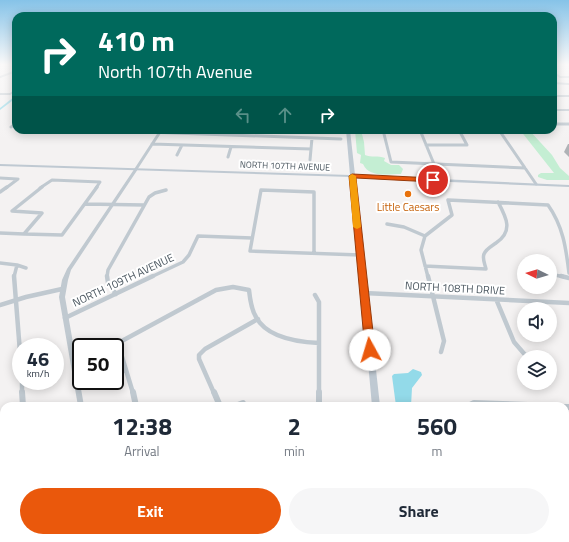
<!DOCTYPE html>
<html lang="en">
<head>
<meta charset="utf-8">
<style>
  :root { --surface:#fff; --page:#f6f6f7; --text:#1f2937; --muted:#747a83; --accent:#ea580c }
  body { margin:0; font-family:"Titillium Web",sans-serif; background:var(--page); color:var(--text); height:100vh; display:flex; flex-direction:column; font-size:15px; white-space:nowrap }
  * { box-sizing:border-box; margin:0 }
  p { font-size:13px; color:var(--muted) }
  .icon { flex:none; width:22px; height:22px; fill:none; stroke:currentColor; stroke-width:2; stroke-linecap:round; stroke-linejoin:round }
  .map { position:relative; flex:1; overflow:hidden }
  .panel { position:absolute; left:0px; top:402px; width:569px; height:140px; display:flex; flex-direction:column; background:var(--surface); border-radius:12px 12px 0 0; box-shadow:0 2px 10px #0003 }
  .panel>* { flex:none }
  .guide { position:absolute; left:12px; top:12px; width:545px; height:122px; border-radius:12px; box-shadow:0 2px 10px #0003; background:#00695c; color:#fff; overflow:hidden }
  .needle { width:26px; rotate:275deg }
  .buttons { position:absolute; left:517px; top:254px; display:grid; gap:8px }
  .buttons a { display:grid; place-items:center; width:40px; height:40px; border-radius:50%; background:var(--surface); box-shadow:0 2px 10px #0003; font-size:20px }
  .speed { position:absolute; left:12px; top:338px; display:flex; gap:8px; font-size:20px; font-weight:700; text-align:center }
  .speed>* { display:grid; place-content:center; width:52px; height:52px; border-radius:50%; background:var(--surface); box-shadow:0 2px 10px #0003; line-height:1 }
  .speed small { font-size:10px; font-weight:400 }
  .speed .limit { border:2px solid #111; border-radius:6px; background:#fff; color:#111 }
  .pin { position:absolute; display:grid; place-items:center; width:34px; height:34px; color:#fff; margin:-17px; border:2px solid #fff; border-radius:50%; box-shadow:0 1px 4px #0007 }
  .me { position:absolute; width:44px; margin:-22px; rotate:354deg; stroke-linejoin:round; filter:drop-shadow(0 0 3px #0008) }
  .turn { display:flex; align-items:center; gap:14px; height:84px; padding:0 20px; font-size:18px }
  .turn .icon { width:52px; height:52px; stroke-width:2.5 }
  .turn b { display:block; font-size:28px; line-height:34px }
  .lanes { display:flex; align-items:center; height:38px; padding:0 20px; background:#0003; justify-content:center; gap:20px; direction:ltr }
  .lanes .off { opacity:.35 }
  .eta { display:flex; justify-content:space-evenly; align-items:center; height:68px; text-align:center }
  .eta b { font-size:24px; font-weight:700; line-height:28px }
  .cta { display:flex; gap:8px; margin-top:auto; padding:8px 20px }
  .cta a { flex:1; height:46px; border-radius:24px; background:var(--accent); color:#fff; font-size:16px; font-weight:700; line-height:46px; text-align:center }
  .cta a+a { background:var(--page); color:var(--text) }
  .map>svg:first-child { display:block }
  .green { fill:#c4eed3 }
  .water { fill:#93dae9 }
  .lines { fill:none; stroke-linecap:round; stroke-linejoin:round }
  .canal { fill:#93dae9; fill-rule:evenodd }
  .minor-far4 { stroke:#c0c9d0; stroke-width:2 }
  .minor-far3 { stroke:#c0c9d0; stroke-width:3 }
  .minor-far2 { stroke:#c0c9d0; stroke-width:3.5 }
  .minor-far1 { stroke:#c0c9d0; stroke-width:4.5 }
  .minor { stroke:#c0c9d0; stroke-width:6 }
  .tertiary { fill:#c0c9d0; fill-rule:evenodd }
  .secondary { fill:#bfc9d2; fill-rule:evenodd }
  .wall { fill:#afb2b6 }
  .route { fill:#ea580c; stroke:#983908 }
  .slow { fill:#f59e0b }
  .food-dot { fill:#e8710a; stroke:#fff; stroke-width:1.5 }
  .labels { text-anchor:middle; stroke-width:4; stroke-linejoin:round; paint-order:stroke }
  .far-street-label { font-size:9px; fill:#4a565f; stroke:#fff }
  .food-label { font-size:11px; fill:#c56008; stroke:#fff }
  .street-label { font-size:11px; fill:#4a565f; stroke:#fff }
</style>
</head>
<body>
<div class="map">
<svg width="569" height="542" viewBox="0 0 569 542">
  <rect width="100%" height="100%" fill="#f4f2f2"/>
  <path class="green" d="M355 130H361L364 142 365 155C371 158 378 155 385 158L384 161 391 165H399L403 169 401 174C388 174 369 178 363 164L360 163 361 155 357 153Z
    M520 130H529L552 155 560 168 569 176V180H547L538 177V175L541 173H554Z"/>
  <path class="water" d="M413 369 421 372 422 375 412 388 411 406H396L392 376 394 374 408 373Z"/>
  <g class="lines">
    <path class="canal" d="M15 96H16V98L0 110V108Z"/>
    <path class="minor-far4" d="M553 72 560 77H569
      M0 77 16 71
      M553 83 569 84
      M0 94H10L16 90
      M553 96H569
      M553 110H569"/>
    <path class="minor-far3" d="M553 124H569
      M11 127 16 124
      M94 130 341 139
      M383 130 391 162 525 168
      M420 130 434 164
      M499 130 536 184
      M152 144 311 149
      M426 145H467L459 130
      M177 155 182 145
      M228 157 231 147
      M310 160 312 138
      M136 169 160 132
      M0 178 17 179
      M6 188 18 179
      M40 188 52 180 100 182 96 188"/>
    <path class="minor-far2" d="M0 192 7 187
      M85 204 144 205
      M387 224 404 227 425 236
      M0 233 24 234
      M24 234 62 235 97 187
      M24 234 42 213 12 211 42 187
      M314 253V192L261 190 250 251 360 255
      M0 263 17 265 26 268
      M425 266 486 269C485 264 482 259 484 254 486 249 492 246 496 243 514 231 506 217 498 202
      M554 275 566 277
      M14 277 17 265
      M107 277 108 270 149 197 155 193 166 190
      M151 277 183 262 189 255 198 236 252 238
      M428 277 421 250 425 236 452 215 448 200 548 205C563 226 566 248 569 273"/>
    <path class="minor-far1" d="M14 276 21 365
      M107 276 108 283 116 294
      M428 276 444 341 441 352
      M561 276 569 278
      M364 293 569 303
      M315 295 319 302V393
      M496 299 514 342 527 357
      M0 305 26 297 62 289
      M65 318 153 276
      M115 373 126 370
      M22 381V393
      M79 386 94 381
      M133 393 119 347 120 342 216 290 233 287 249 290C250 299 251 309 256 317 267 338 297 342 319 343
      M214 393 199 359V355L205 349 258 319"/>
    <path class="minor" d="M22 392 23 406
      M133 392 136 406
      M214 392 220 406
      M319 392V406
      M235 406 243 403
      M468 406 474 403 554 406
      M565 407H569
      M0 455 4 454
      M319 538V542
      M555 538 557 542
      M0 540 4 531
      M135 542 136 538"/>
    <path class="tertiary" d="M135 168H136L138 169 71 270 68 280 65 297 84 406H78L59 297 62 280 67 269Z
      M70 538H78L77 542H69Z"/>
    <path class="secondary" d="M346 130H350L355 175 569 185V187L355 178 380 406H372L351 177 0 166V164L350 175Z
      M385 538H395V542H385Z"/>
  </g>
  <path class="wall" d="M568 144H569V157L564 152Z"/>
  <linearGradient id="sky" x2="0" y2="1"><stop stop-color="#86c3e8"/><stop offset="0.46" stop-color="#faf9f9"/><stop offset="1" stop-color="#faf9f9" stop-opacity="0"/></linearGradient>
  <rect width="569" height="140" fill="url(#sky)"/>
  <path class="route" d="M352 174 433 178 437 180 433 182 356 178 375 350 374 353 370 354 366 353 365 350 349 176Z"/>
  <path class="slow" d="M352 174 356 176 361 227 357 229 353 227 349 176Z"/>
  <circle class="food-dot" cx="408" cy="194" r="4"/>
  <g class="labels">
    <g class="far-street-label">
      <text transform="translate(285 166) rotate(2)" y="3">NORTH 107TH AVENUE</text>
    </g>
    <g class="food-label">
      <text x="408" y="211">Little Caesars</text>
    </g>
    <g class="street-label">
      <text transform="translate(123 280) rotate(-25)" y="4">NORTH 109TH AVENUE</text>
      <text transform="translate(455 288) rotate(3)" y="4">NORTH 108TH DRIVE</text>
    </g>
  </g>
</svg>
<div class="buttons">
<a><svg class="needle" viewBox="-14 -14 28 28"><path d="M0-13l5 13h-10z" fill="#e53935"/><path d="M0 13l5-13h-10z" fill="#747a83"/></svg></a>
<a><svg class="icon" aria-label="sound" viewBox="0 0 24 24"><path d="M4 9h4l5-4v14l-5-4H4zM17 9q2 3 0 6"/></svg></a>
<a><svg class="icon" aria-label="layers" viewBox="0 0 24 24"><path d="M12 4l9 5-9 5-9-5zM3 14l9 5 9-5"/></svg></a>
</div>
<div class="speed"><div>46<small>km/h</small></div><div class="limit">50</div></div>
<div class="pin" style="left:433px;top:180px;background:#d93025"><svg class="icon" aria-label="arrive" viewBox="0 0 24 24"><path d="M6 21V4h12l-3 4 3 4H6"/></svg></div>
<svg class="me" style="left:370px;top:350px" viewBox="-20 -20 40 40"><circle r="19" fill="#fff"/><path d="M0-13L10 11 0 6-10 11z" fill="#ea580c"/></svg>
<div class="guide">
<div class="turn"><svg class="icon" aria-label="right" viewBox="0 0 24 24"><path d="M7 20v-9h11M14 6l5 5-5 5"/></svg><div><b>410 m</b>North 107th Avenue</div></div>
<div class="lanes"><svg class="icon off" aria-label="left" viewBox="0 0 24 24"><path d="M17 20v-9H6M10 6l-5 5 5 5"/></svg><svg class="icon off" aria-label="ahead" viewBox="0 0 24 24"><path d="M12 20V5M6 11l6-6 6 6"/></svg><svg class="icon" aria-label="right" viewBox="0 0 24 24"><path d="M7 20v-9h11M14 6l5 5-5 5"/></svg></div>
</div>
<section class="panel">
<div class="eta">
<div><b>12:38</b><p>Arrival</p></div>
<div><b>2</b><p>min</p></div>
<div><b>560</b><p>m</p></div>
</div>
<div class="cta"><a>Exit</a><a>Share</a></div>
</section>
</div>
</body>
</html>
